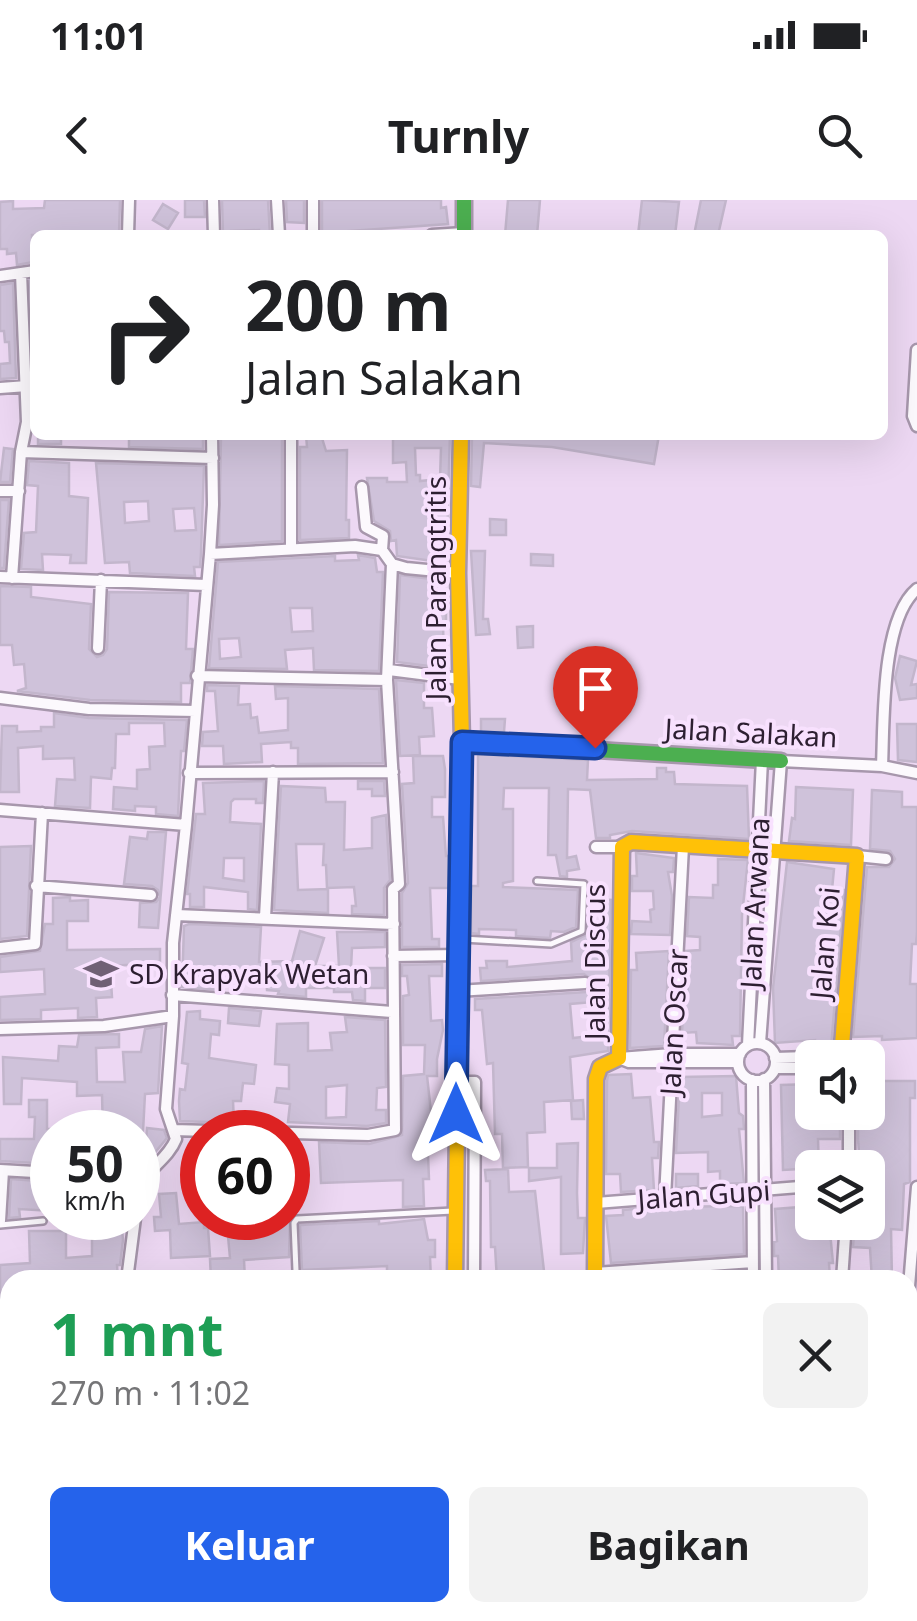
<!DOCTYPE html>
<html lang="id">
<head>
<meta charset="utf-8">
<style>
  :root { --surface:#fff; --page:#f2f2f2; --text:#202124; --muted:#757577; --accent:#2563eb }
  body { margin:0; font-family:"Noto Sans",sans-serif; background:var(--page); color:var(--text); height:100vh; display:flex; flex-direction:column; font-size:38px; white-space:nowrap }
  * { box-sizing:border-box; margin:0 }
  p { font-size:32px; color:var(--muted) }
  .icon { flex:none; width:55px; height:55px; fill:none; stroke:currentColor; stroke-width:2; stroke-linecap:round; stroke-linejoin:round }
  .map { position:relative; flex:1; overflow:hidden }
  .drawer { position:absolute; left:0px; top:1070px; width:918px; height:352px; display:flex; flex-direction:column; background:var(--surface); border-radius:30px 30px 0 0; box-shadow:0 10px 40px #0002 }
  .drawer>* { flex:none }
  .guide { position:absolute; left:30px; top:30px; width:858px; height:210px; border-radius:15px; box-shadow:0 10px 40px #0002; background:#fff; color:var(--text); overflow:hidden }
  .tools { position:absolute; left:795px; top:840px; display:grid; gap:20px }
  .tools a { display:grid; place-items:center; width:90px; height:90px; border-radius:15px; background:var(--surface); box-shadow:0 10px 40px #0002; font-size:50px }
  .speed { position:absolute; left:30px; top:910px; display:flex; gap:20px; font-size:50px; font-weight:700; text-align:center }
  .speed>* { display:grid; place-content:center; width:130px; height:130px; border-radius:50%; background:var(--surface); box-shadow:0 10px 40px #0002; line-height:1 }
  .speed small { font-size:25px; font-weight:400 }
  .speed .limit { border:15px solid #d22; background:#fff; color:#111 }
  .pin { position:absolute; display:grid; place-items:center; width:85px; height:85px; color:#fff; margin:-102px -42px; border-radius:50% 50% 50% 0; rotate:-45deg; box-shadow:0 0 10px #0007 }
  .pin .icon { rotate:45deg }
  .me { position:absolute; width:110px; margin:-55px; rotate:0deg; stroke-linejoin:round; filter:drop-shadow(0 0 8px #0008) }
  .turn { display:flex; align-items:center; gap:35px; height:210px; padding:0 50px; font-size:45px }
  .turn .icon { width:130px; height:130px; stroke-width:2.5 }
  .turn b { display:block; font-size:70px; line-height:85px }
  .round { display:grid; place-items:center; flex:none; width:105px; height:105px; border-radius:15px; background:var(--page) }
  .overview { display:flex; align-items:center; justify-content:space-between; height:170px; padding:0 50px }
  h1 { font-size:60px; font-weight:700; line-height:75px; color:#1e9e55 }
  .primary-button { display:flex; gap:20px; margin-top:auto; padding:20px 50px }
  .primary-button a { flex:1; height:115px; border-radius:15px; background:var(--accent); color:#fff; font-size:40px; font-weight:700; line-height:115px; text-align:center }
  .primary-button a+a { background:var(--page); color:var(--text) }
  .status { display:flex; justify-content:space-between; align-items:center; height:70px; padding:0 50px; background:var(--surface); direction:ltr }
  .status svg { height:28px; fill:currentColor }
  header { display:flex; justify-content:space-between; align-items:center; height:130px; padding:0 50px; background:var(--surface); font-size:45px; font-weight:700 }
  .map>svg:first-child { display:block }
  .building { fill:#cfc2da; stroke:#c3b6cc; stroke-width:2.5; fill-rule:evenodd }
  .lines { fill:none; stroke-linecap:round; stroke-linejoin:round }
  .lane-casing { stroke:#a797ac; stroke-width:10 }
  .street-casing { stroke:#a797ac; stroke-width:15 }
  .fast-casing { stroke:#a797ac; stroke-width:19 }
  .slow-casing { stroke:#a797ac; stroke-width:19 }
  .lane { stroke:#fcf9fd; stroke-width:5 }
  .street { stroke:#fcf9fd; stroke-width:10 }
  .fast { stroke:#4caf50; stroke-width:14 }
  .slow { stroke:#ffc107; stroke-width:14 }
  .route-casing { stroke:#184099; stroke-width:25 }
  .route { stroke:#2563eb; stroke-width:18 }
  .labels { text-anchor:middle; stroke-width:8; stroke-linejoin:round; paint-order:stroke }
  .street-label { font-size:28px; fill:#2d1f31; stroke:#f8e1fe }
  .poi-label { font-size:28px; fill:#2d1f31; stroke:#f8e1fe; text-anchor:start }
</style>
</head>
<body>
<div class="status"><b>11:01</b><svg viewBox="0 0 49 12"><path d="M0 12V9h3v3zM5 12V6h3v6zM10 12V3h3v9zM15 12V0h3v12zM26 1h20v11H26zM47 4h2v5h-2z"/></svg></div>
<header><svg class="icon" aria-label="back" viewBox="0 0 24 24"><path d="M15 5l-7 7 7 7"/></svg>Turnly<svg class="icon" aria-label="search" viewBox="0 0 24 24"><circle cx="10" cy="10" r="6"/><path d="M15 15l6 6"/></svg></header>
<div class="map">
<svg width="917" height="1421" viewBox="0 0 917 1421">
  <rect width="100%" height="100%" fill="#edd8f3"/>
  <path class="building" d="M45 0H120L119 35H32L33 62 17 65 16 53 7 54V49H0V2L13 1V9L44 8Z
    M185 0H204L205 17H185Z
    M222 0H268L270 35H259V30L231 31V35H223Z
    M286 0H304V23L287 22Z
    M322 0H441V8L446 7 448 24 322 33Z
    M508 0H540L537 35H505Z
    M642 0 679 2 675 35H638Z
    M701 0H726L718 35H694Z
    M163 4 178 13 168 29 153 20Z
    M34 80 35 180H34L30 81Z
    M13 83 16 178 0 179V164L10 163 9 142H5L4 131H0V85Z
    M38 235H61V244H38Z
    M129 235H203V249L129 247Z
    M221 235H282V341L219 345Z
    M306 235H321L326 251 347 250 346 320H349V338L300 340V247H307Z
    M393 235H450L447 331 435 332 434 355H447V363L397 356 396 340 391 341 390 331 374 321 367 278H387V282H407L406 262 393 263ZM415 248H441L440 279 420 281V275H416Z
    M472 235H659L654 264 552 247 484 243 480 287 471 286Z
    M4 248 13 249 10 282H0Z
    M29 261 69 263V296L88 298 86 363H70L71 355 42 354 43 370 21 369 24 333 36 332 38 286 27 285Z
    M96 263 204 266 201 353 200 367H194L195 376 130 373 129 362 105 363ZM148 301 149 321 125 323 124 302ZM194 308 196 330 175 331 173 309Z
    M0 300H9L4 368H0Z
    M490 319 506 320V335H490Z
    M471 351H485L483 419H488L490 434 476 435Z
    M531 354 553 355V366L531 365Z
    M358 355 375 358 377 372H383L379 471 314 470 313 448 285 450 287 469 209 468 218 362 335 356V361L359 360ZM290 408H312L313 431 292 432ZM239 438 241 457 220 459 219 439Z
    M400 375 439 380 440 412H446V422H443L444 468 397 462Z
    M0 386 31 387V397L91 404 89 449 97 457 103 455 107 449 109 392 188 393 186 449H193L190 483H181V502L90 500 17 491 26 488 24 464 14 465 12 445H0Z
    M533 426V447L518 448 517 427Z
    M900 456 917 461 911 485 917 484V498L900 500 895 478Z
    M396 480 424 483V508H432L434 536 419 537 420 555 400 556Z
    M207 485 239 486 238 505 250 504 251 518 257 517 259 533 288 530V498L276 499 275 486 379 489 383 563 298 564V548H291V542L261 544 262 562 224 564 223 546H202L203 532 218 531 215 491H207Z
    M54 513 89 518 187 520 184 551H181L178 616 156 614V607L135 606V611L113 609 114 587 137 589V570L150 569 149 547 165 546 164 523H129V534H116L115 568H112L111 579 91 577 90 608 55 606 57 579 75 580 74 558 43 559V546L18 548 19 592H0L2 526H17V532L41 531V527H54Z
    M481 519H505L504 532H481Z
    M897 524H917V562L898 560Z
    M478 554 588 560 587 580 657 579V568H666V572H674L675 584 747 586 749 639 632 631 610 635V638H596L590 590 568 589 567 658 576 656 579 669 567 671V677L560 676 556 655H548L549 588H504L503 609H513V681L503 683V687L578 690 576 727 564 732 551 731 550 738 516 736V730L479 729V734L471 733V686H478Z
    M413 556H443L445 569V597H432V617H443L446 656H449V688H430L432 739H439V747H402V693L408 683 402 584 414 583Z
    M264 581 263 603H256V599H234L231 602 230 622 261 624 257 710 248 709V692L204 687V707H190V694H187L196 614H205L203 583ZM224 658H244V681L223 678Z
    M358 581H384L385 596H372V589H358Z
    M281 586 325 588 326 602H345L344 650 372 648V618L386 615 390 680 384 688V715L352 714V706H356L354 687 327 688 326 665H323L324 644H296L298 690 328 689V713L274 710Z
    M796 587 853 590 851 645 789 641 792 618 795 619Z
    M872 590 902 592V607H917V732L916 744H912L910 784H917V838L882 840V836L853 837 867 667H889L895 659 890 651 870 649Z
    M148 632H166L158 728 139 727 140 703 156 702 160 697 158 690 152 686 124 684 130 637 147 639Z
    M31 646 27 736 0 739V647Z
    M636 653 674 658 673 672H668L672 696 670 735 631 734 632 721 651 722 650 710 654 709 653 691H632V676H637Z
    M718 659 748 660 742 715 740 836H732L733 845 697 843 696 832 682 833 684 797H688L686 751 700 750V737L687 736 689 697 713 698V685H718Z
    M787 662 834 669 832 690H844L831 848H815V840L775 843 773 788Z
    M70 697V701L88 700V721H67V750L160 749V763L110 766 112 797 96 798 97 817 78 818V808L41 810V819L0 820V797L45 794 44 769 0 772V757L40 751 45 724H53V698Z
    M600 699 611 700 608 851 570 857 573 900 544 902 545 932 527 933 528 967 503 968 502 934H495L493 863 487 864 482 810H475V799L586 792 592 788 594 782 584 774 481 781 480 768H487L486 761H507V767L572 761 571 742 586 735 589 717 592 733 601 732ZM593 802 594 826H591V836L573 838 570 804Z
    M189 724 261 727 259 762 292 761 300 731 324 738 315 766H339L337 732H385V747L352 748 351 768H385V788H365V801L353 800 352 792H334V788H306V797L278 794 279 791 267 790 266 779H262V776H233V782H221L220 790 182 787 184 726Z
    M669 751 664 846 630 848 631 770H637L636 753Z
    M442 764V776H429L431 821 442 820 443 830 437 859V876H427L433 930H427L429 979H423L424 1006 403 1007V980L321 983 319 942 369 944 402 935 403 876 424 874 425 845H403V796L409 795 407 776H402V765Z
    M229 808 261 811 259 826 228 823Z
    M200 811V819L220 821 219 835 211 834 209 858 256 865 254 884 243 883 241 901H233L234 923 180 921 179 901 180 889 185 890 188 864 182 863 187 812Z
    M345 817 385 820 386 887 377 888 376 910H386V923L367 926 288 922 290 904 275 902 277 888 289 889V865L275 864 277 824 308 823V851L332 850 330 833 347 832ZM347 885 346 917 326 918V887Z
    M162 826 158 893 145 894 143 932H103L102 895 77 896V882L22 878 21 904H4L3 857 58 861 59 846 77 847 79 835 119 834V847L96 848 97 882H125L123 852H141L145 829Z
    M631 874 633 898 650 897 654 942H659L658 958H652L654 990 621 992 620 974H606L607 881 608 875Z
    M736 876 739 913 743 916 744 929H739L744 983 720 984V971L708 972V952L676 953 680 877ZM702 893H722V915L702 917Z
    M868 881H915V898H910V982L904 984 902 1030 891 1029 892 1080H872L870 1048 853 1047 855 1022H868V1015H872L874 995 868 994V966H860L858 939V912H868Z
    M812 884V912H840V939H818L819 968 783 970 781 885Z
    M29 900H47V929H52V964L0 961V939H34L35 917H29Z
    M583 900 584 919H572L571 901Z
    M147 928 164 930 167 938 138 973V966L145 955Z
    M578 943 577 993 578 1018H585L583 1053 561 1054V977L529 981V968H557V944Z
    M508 969 509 992 535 991 545 1080H497L495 1047H491L490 981H486L485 970Z
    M676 974H698V986L676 988Z
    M11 979 52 982V1011L19 1009 20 1017 9 1018Z
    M176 993 179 1024 204 1022V1028H208L210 1056 171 1058 170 1030 155 1031 154 1017H161L159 994Z
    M743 1006 744 1054 611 1063 606 1016 623 1015V1010L656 1007Z
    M812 1006V1022H829L833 1063H829L830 1078 779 1080 778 1056H774V1042L777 1041 775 1009Z
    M92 1018H121L123 1040 120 1065H117L118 1080H64V1075L15 1077V1080H10V1118L0 1119V1065L30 1063 29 1031H66V1058L92 1056Z
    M276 1018H290L289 1057 244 1060 245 1080H211L210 1059 230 1058 227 1025 276 1022Z
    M424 1019 428 1040H435V1057H430L431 1080H387V1066L302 1070 300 1025 379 1021V1024Z
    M744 1071V1080H645V1078Z
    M10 1136V1197L0 1198V1137Z
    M4 1268 10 1269V1337L0 1336Z"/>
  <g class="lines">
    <g class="lane-casing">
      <path id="lane" d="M463 739 551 744 582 731 584 684 537 681
        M0 1025 43 1021
        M296 1071 294 1023 297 1019 453 1011"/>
    </g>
    <g class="street-casing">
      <path id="street" d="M213 0 214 35
        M277 0 279 35
        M313 0V35
        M128 35 129 0
        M432 35 464 33
        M0 76 35 71
        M917 150 913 216 917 226
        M0 188 27 186
        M291 235V348
        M21 252 213 258
        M362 287 366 327 383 336 382 350
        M0 291H19
        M210 354 355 346 382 350 392 364 406 368 458 373
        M0 377 206 385
        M12 378 21 252 27 222 21 73
        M98 448 101 380
        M389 470 460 479
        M197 476 387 480
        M0 498 89 509 196 511
        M882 566C884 521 881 419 917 389
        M189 573 393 572
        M0 610 186 625
        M596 647H622
        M857 656 886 659
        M36 686 151 695
        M176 715 394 724
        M265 717 273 572
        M0 748 35 744 42 613
        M393 756 458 755
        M457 791 585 783
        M172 795 392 812
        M0 829 104 826 173 816
        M760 843 781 561 882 566 917 573
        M738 862a19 19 0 1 1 38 0a19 19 0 1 1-38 0Z
        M748 845 762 560
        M775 858 841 856
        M738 862H629L619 858 672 854H740
        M775 868H812
        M764 879 766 1080
        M752 880 753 1080
        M457 882H475L474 1080
        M173 930 368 935 395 930 393 689 399 684 387 480 392 364
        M849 968V912
        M0 970 52 973
        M917 987 908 1099 917 1100
        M138 995C140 972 167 962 176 939L166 909 173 816V743L186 625 210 354 213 305 212 235
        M665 998 683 646
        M596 1003 812 986
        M0 1021 3 971
        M595 1073 753 1062
        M127 1080 135 1018
        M842 1080 846 1022
        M0 1128 10 1127
        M908 1176 917 1179
        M0 1240 10 1239
        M0 1361 10 1363
        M27 1421 28 1413
        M110 1421 112 1412"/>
    </g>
    <g class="fast-casing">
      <path id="fast" d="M464 0V35
        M462 542 781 561"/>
    </g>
    <g class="slow-casing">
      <path id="slow" d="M455 1080 462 542 458 373 461 235
        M595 1080 596 879 600 867 619 858 622 647 631 642 857 656 841 858
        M454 1412V1421"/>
    </g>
    <use href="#lane" class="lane"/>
    <use href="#street" class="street"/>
    <use href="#fast" class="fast"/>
    <use href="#slow" class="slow"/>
  </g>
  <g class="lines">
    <g class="route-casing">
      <path id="route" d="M456 914 462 542 595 548"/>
    </g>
    <use href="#route" class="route"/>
  </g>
  <defs>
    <g id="school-bare" transform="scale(2.7)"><path d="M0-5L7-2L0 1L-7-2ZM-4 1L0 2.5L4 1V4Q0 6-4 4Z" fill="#706075" stroke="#f8e1fe" stroke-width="2.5" paint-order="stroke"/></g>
  </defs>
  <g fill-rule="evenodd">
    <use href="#school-bare" x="101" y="774"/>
  </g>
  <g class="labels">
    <g class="street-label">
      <text transform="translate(436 388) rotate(-90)" y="10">Jalan Parangtritis</text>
      <text transform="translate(751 533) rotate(3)" y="10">Jalan Salakan</text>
      <text transform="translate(755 703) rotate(-87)" y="10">Jalan Arwana</text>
      <text transform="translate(825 743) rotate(-85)" y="10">Jalan Koi</text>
      <text transform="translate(595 762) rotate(-90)" y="10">Jalan Discus</text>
      <text transform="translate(674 822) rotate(-87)" y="10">Jalan Oscar</text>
      <text transform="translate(704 995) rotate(-4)" y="10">Jalan Gupi</text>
    </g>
    <g class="poi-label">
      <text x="129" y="784">SD Krapyak Wetan</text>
    </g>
  </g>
</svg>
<div class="tools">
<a><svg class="icon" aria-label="sound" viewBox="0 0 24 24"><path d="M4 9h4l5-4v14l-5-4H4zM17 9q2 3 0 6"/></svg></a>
<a><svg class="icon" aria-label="layers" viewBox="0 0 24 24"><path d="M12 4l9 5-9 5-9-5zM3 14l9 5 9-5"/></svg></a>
</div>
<div class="speed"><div>50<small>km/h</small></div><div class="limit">60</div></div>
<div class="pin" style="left:595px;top:548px;background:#d93025"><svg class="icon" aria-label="arrive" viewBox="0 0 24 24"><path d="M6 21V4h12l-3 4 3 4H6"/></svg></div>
<svg class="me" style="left:456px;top:914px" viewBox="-20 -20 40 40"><path d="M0-17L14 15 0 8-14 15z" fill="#2563eb" stroke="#fff" stroke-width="4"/></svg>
<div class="guide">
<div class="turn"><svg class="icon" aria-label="right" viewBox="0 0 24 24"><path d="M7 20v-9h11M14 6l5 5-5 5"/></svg><div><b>200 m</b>Jalan Salakan</div></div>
</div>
<section class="drawer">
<div class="overview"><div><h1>1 mnt</h1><p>270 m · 11:02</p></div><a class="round"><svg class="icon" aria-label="close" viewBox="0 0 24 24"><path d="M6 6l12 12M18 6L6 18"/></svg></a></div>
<div class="primary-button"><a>Keluar</a><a>Bagikan</a></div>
</section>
</div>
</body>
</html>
